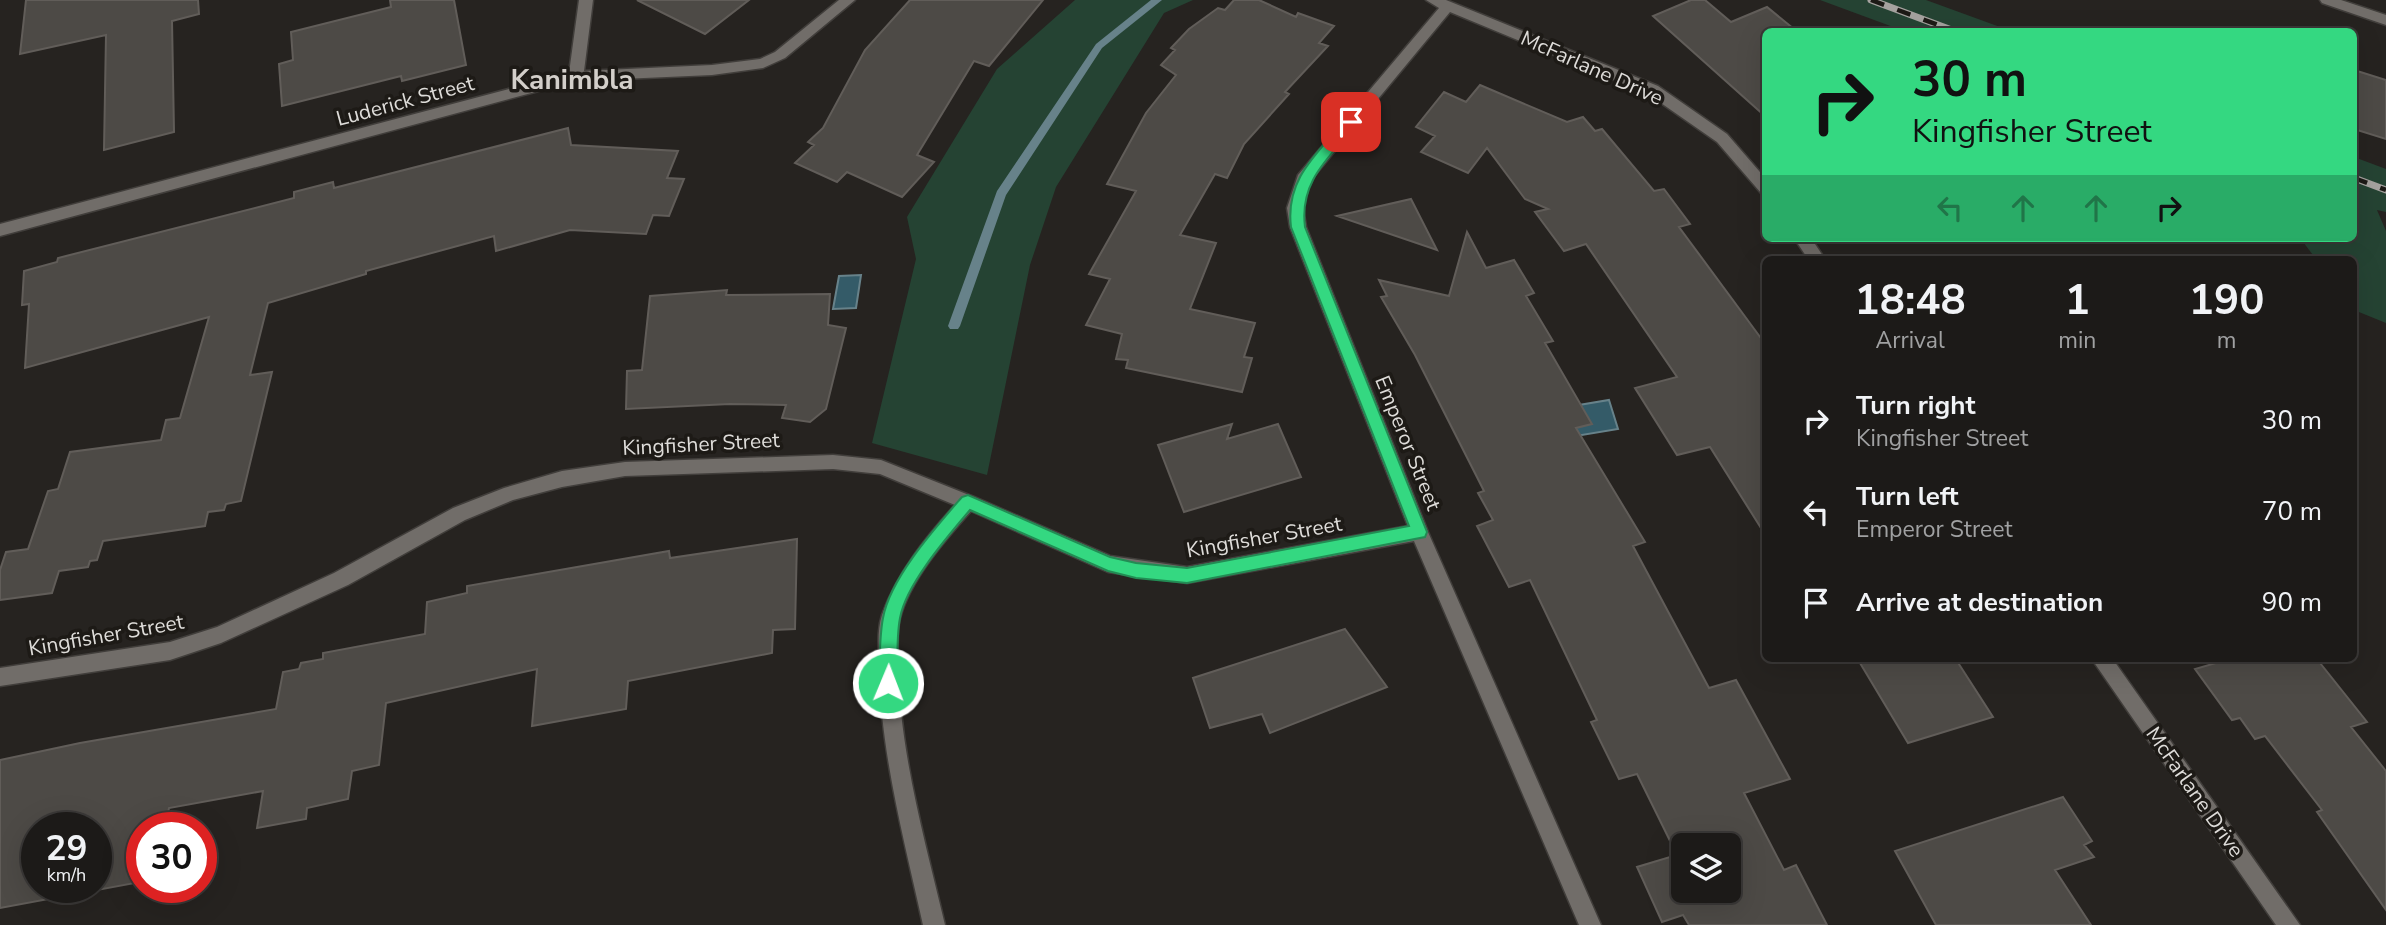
<!DOCTYPE html>
<html lang="en">
<head>
<meta charset="utf-8">
<style>
  :root { --surface:#1c1a18; --page:#292725; --text:#f1f3f6; --muted:#a0a1a2; --line:#3a3837 }
  body { margin:0; font-family:"Nunito Sans",sans-serif; background:var(--page); color:var(--text); height:100vh; display:flex; flex-direction:column; font-size:26px; white-space:nowrap }
  * { box-sizing:border-box; margin:0 }
  p { font-size:23px; color:var(--muted) }
  .icon { flex:none; width:38px; height:38px; fill:none; stroke:currentColor; stroke-width:2; stroke-linecap:round; stroke-linejoin:round }
  .map { position:relative; flex:1; overflow:hidden }
  .drawer { position:absolute; left:1762px; top:256px; width:595px; height:406px; display:flex; flex-direction:column; background:var(--surface); border-radius:10px; box-shadow:0 7px 28px #0002,0 0 0 2px var(--line) }
  .drawer>* { flex:none }
  .banner { position:absolute; left:1762px; top:28px; width:595px; height:214px; border-radius:10px; box-shadow:0 7px 28px #0002,0 0 0 2px var(--line); background:#34d881; color:#111; overflow:hidden }
  .buttons { position:absolute; left:1671px; top:833px; display:grid; gap:14px }
  .buttons a { display:grid; place-items:center; width:70px; height:70px; border-radius:10px; background:var(--surface); box-shadow:0 7px 28px #0002,0 0 0 2px var(--line); font-size:35px }
  .speed { position:absolute; left:21px; top:812px; display:flex; gap:14px; font-size:35px; font-weight:700; text-align:center }
  .speed>* { display:grid; place-content:center; width:91px; height:91px; border-radius:50%; background:var(--surface); box-shadow:0 7px 28px #0002,0 0 0 2px var(--line); line-height:1 }
  .speed small { font-size:18px; font-weight:400 }
  .speed .limit { border:10px solid #d22; background:#fff; color:#111 }
  .pin { position:absolute; display:grid; place-items:center; width:60px; height:60px; color:#fff; margin:-30px; border-radius:14px; box-shadow:0 4px 10px #0006 }
  .me { position:absolute; width:77px; margin:-38px; rotate:1deg; stroke-linejoin:round; filter:drop-shadow(0 0 5px #0008) }
  .turn { display:flex; align-items:center; gap:24px; height:147px; padding:0 35px; font-size:32px }
  .turn .icon { width:91px; height:91px; stroke-width:2.5 }
  .turn b { display:block; font-size:49px; line-height:60px }
  .lanes { display:flex; align-items:center; height:66px; padding:0 35px; background:#0003; justify-content:center; gap:35px; direction:ltr }
  .lanes .off { opacity:.35 }
  .eta { display:flex; justify-content:space-evenly; align-items:center; height:119px; text-align:center }
  .eta b { font-size:42px; font-weight:700; line-height:49px }
  ul { padding:0; list-style:none }
  li { display:flex; align-items:center; gap:21px; height:91px; padding:0 35px }
  li div { flex:1 }
  li b { display:block; font-size:26px }
  li em { font-style:normal }
  .map>svg:first-child { display:block }
  .green { fill:#254333 }
  .water { fill:#345b68; stroke:#67828a; stroke-width:2 }
  .lines { fill:none; stroke-linecap:round; stroke-linejoin:round }
  .stream { fill:#67828a; fill-rule:evenodd }
  .building { fill:#4d4a46; stroke:#615d59; stroke-width:2; fill-rule:evenodd }
  .minor-casing { stroke:#413e3b; stroke-width:3 }
  .minor { fill:#716d69; fill-rule:evenodd }
  .rail-casing { stroke:#a5a29f; stroke-width:7 }
  .rail { stroke:#1d1a16; stroke-width:4.5; stroke-dasharray:14; stroke-linecap:butt }
  .route { fill:#34d881; stroke:#228c54; stroke-width:2 }
  .labels { text-anchor:middle; stroke-width:7; stroke-linejoin:round; paint-order:stroke }
  .street-label { font-size:21px; fill:#dedcd9; stroke:#1d1a16 }
  .district-label { font-size:28px; font-weight:bold; fill:#d3cfca; stroke:#1d1a16 }
</style>
</head>
<body>
<div class="map">
<svg width="2386" height="925" viewBox="0 0 2386 925">
  <rect width="100%" height="100%" fill="#262320"/>
  <path class="green" d="M1075 0H1193L1164 13 1056 187 1030 265 987 475 872 443 916 259 907 217 997 69Z
    M1820 0H1926L2011 31H1904Z
    M2354 157 2386 169V212L2377 210 2386 231V323L2354 310V259H2316L2300 238H2354Z"/>
  <path class="water" d="M861 275 856 308 833 309 839 276Z
    M1609 400 1618 429 1570 437 1555 409Z"/>
  <g class="lines">
    <path class="stream" d="M1151 0H1162L1102 48 1006 195 960 326 958 329H950L948 326 997 191 1096 44Z"/>
  </g>
  <path class="building" d="M26 0H198L199 14 172 21 174 132 104 150 106 35 20 54Z
    M390 0H454L466 65 402 81 401 76 282 106 279 64 293 60 291 32 391 7Z
    M637 0H749L705 34Z
    M910 0H1043L989 66 974 61 917 155 934 162 902 197 847 172 837 182 795 163 814 145 808 142 823 128 865 50Z
    M1234 0H1259L1296 17 1298 13 1334 26 1319 43 1328 46 1285 92 1289 94 1244 144 1227 178 1215 174 1180 235 1216 243 1190 309 1255 323 1244 357 1252 358 1242 392 1126 368 1128 360 1116 359 1122 334 1086 325 1110 279 1089 274 1136 191 1107 184 1146 113 1176 75 1161 65 1175 50 1171 48 1189 29 1218 8 1225 10Z
    M1691 0H1705L1731 22 1767 7 1794 29 1766 32V117L1653 16Z
    M2354 70 2386 80V139L2354 129Z
    M1480 85 1567 122 1583 117 1595 131 1602 129 1654 191 1664 189 1690 224 1679 227 1766 345V536L1710 447 1677 455 1635 388 1677 377 1586 244 1564 251 1535 212 1548 209 1525 199 1487 148 1468 173 1421 152 1435 136 1416 127 1444 92 1466 102Z
    M568 128 571 145 678 151 667 178 684 179 669 216 653 215 646 234 570 230 496 251 494 236 366 271V274L268 303 250 375 272 372 241 501 226 504 224 510 208 512 205 526 103 541 97 560 90 561 88 567 59 571 52 593 0 600V570L6 552 28 549 48 491 58 489 70 452 161 440 166 420 180 418 209 317 25 368 29 304 22 305 24 271 57 262 58 258 294 198V192L333 182 334 188Z
    M1411 199 1437 250 1337 216Z
    M1467 232 1486 268 1514 260 1534 293 1526 296 1553 341 1545 343 1592 424 1576 428 1645 542 1633 546 1709 688 1736 680 1790 779 1744 793 1784 870 1796 865 1827 925H1689L1683 915 1662 922 1637 867 1677 855 1637 774 1619 779 1591 722 1597 720 1530 580 1509 587 1477 526 1493 520 1478 493 1484 491 1415 355 1381 297 1387 296 1379 280 1449 296ZM1684 845H1729V891H1684Z
    M727 290 726 295 830 294 828 325 846 328 826 409 810 422 782 418 786 405 730 404 626 409 627 371 642 370 650 296Z
    M1232 424 1227 439 1278 424 1301 477 1184 512 1158 445Z
    M797 539 795 629 773 630 772 653 628 681 626 709 532 726 537 669 386 703 379 765 352 771 348 799 307 808 306 819 257 828 263 791 169 808 165 828H142V851L135 883 0 908V760L80 743 276 709 283 672 299 669 301 663 323 659V653L425 634 427 602 467 593V586L669 551 670 558ZM37 828H96V887H37Z
    M1345 629 1387 687 1270 733 1262 714 1210 728 1193 678Z
    M1857 658H1955L1993 717 1908 743Z
    M2233 658H2316L2367 722 2351 727 2386 771V910L2317 812 2322 810 2265 736 2255 739 2240 718 2232 720 2195 669Z
    M2063 797 2092 841 2084 845 2094 857 2055 870 2091 925H1936L1895 851Z"/>
  <g class="lines">
    <g class="minor-casing">
      <path id="minor" d="M579 0H593L584 71 712 65 760 59 775 52 839 0H855L785 58 763 68 712 75 576 81 0 236V224L569 73Z
        M1426 0H1446L1658 86 1727 134 1766 179V195L1761 193 1717 142 1648 94 1450 12 1310 181 1303 208 1306 227 1428 532 1601 925H1579L1414 541 1187 583 1108 572 971 511C945 540 910 580 900 618 896 634 898 651 898 666 900 754 925 841 945 925H923C904 839 880 751 879 663 879 647 877 630 882 615 897 573 926 537 955 505L880 474 833 469 625 476 562 487 513 500 465 520 348 585 221 643 170 660 0 686V668L170 642 217 627 334 573 453 508 504 488 562 471 625 462 833 455 881 460 974 497 1110 556 1187 567 1408 526 1290 227 1287 208 1298 175 1439 8Z
        M2320 0H2341L2386 15V25L2322 3Z
        M1794 238H1811L1825 259H1808Z
        M2091 658H2112L2300 925H2276Z"/>
    </g>
    <use href="#minor" class="minor"/>
    <g class="rail-casing">
      <path id="rail" d="M1871 0 1957 32
        M2354 178 2386 190"/>
    </g>
    <use href="#rail" class="rail"/>
  </g>
  <path class="route" d="M1351 117 1356 118V125C1329 158 1299 181 1305 227L1427 532 1425 537 1187 583 1136 578 1108 571 970 510C948 536 906 584 900 618 896 639 898 662 897 683L894 689 888 691 882 689 879 683C880 662 879 639 883 618 890 578 936 527 962 497L968 495 1110 557 1136 563 1187 568 1409 526 1291 227C1285 178 1318 153 1347 118Z"/>
  <g class="labels">
    <g class="street-label">
      <text transform="translate(1592 68) rotate(24)" y="7">McFarlane Drive</text>
      <text transform="translate(405 101) rotate(-15)" y="7">Luderick Street</text>
      <text transform="translate(1408 443) rotate(68)" y="7">Emperor Street</text>
      <text transform="translate(701 444) rotate(-3)" y="7">Kingfisher Street</text>
      <text transform="translate(1264 537) rotate(-10)" y="7">Kingfisher Street</text>
      <text transform="translate(106 635) rotate(-10)" y="7">Kingfisher Street</text>
      <text transform="translate(2195 792) rotate(55)" y="7">McFarlane Drive</text>
    </g>
    <g class="district-label">
      <text x="572" y="89">Kanimbla</text>
    </g>
  </g>
</svg>
<div class="buttons">
<a><svg class="icon" aria-label="layers" viewBox="0 0 24 24"><path d="M12 4l9 5-9 5-9-5zM3 14l9 5 9-5"/></svg></a>
</div>
<div class="speed"><div>29<small>km/h</small></div><div class="limit">30</div></div>
<div class="pin" style="left:1351px;top:122px;background:#d93025"><svg class="icon" aria-label="arrive" viewBox="0 0 24 24"><path d="M6 21V4h12l-3 4 3 4H6"/></svg></div>
<svg class="me" style="left:888px;top:683px" viewBox="-20 -20 40 40"><circle r="17" fill="#34d881" stroke="#fff" stroke-width="3"/><path d="M0-11L8 9 0 5-8 9z" fill="#fff"/></svg>
<div class="banner">
<div class="turn"><svg class="icon" aria-label="right" viewBox="0 0 24 24"><path d="M7 20v-9h11M14 6l5 5-5 5"/></svg><div><b>30 m</b>Kingfisher Street</div></div>
<div class="lanes"><svg class="icon off" aria-label="left" viewBox="0 0 24 24"><path d="M17 20v-9H6M10 6l-5 5 5 5"/></svg><svg class="icon off" aria-label="ahead" viewBox="0 0 24 24"><path d="M12 20V5M6 11l6-6 6 6"/></svg><svg class="icon off" aria-label="ahead" viewBox="0 0 24 24"><path d="M12 20V5M6 11l6-6 6 6"/></svg><svg class="icon" aria-label="right" viewBox="0 0 24 24"><path d="M7 20v-9h11M14 6l5 5-5 5"/></svg></div>
</div>
<section class="drawer">
<div class="eta">
<div><b>18:48</b><p>Arrival</p></div>
<div><b>1</b><p>min</p></div>
<div><b>190</b><p>m</p></div>
</div>
<ul>
<li><svg class="icon" aria-label="right" viewBox="0 0 24 24"><path d="M7 20v-9h11M14 6l5 5-5 5"/></svg><div><b>Turn right</b><p>Kingfisher Street</p></div><em>30 m</em></li>
<li><svg class="icon" aria-label="left" viewBox="0 0 24 24"><path d="M17 20v-9H6M10 6l-5 5 5 5"/></svg><div><b>Turn left</b><p>Emperor Street</p></div><em>70 m</em></li>
<li><svg class="icon" aria-label="arrive" viewBox="0 0 24 24"><path d="M6 21V4h12l-3 4 3 4H6"/></svg><div><b>Arrive at destination</b></div><em>90 m</em></li>
</ul>
</section>
</div>
</body>
</html>
